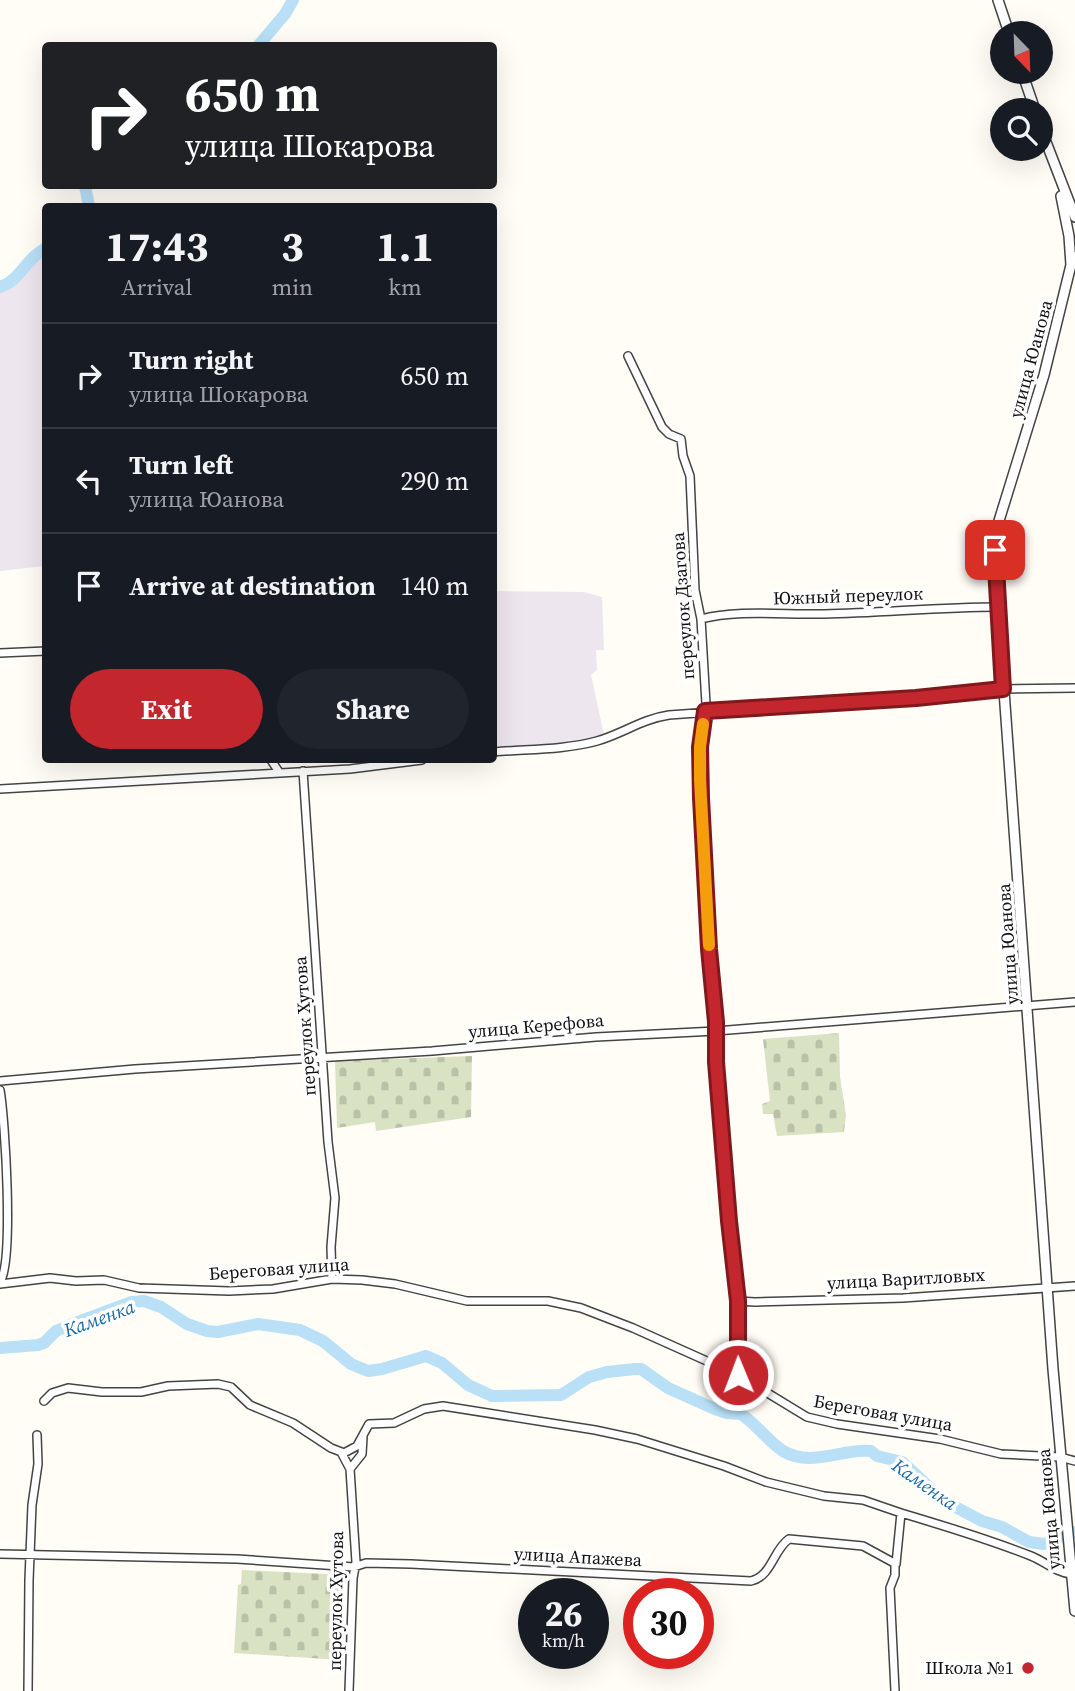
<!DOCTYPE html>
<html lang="en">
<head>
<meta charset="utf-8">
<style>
  :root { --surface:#171b24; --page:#20242c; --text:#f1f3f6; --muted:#9ea1a6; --line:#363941; --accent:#c4262e }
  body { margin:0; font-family:"Source Serif 4",serif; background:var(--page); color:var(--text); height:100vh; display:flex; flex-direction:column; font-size:26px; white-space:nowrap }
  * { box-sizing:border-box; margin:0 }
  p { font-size:23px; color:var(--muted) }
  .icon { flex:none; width:38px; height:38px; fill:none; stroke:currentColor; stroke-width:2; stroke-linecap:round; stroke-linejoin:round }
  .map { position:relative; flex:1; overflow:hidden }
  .sheet { position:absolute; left:42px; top:203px; width:455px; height:560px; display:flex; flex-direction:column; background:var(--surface); border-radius:7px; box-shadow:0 7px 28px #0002 }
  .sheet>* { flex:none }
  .hud { position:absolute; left:42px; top:42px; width:455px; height:147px; border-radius:7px; box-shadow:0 7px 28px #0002; background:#202124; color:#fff; overflow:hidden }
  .needle { width:46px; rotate:157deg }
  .tools { position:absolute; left:990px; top:21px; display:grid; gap:14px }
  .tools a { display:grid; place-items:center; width:63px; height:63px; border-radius:50%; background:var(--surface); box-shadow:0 7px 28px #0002; font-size:35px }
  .speed { position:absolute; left:518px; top:1578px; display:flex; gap:14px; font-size:35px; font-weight:700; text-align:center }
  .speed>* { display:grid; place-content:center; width:91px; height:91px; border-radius:50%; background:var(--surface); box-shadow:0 7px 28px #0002; line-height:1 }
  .speed small { font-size:18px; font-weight:400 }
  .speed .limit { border:10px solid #d22; background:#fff; color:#111 }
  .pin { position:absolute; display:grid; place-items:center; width:60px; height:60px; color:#fff; margin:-30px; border-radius:14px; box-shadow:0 4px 10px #0006 }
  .me { position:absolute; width:77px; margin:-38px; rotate:359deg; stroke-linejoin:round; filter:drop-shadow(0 0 5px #0008) }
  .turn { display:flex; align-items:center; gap:24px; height:147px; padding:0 28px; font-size:32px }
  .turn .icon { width:91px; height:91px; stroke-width:2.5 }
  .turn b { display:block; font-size:49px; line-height:60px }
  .eta { display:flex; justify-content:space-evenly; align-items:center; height:119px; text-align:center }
  .eta b { font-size:42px; font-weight:700; line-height:49px }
  .button { display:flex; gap:14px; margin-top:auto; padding:14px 28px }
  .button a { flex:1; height:80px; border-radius:42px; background:var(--accent); color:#fff; font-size:28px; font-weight:700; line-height:80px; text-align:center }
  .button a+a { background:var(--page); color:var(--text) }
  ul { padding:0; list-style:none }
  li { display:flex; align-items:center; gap:21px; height:105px; padding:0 28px; border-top:2px solid var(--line) }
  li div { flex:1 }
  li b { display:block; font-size:26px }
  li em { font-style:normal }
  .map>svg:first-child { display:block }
  .industrial { fill:#eee6ef }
  .cemetery { fill:url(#cemetery-stones) }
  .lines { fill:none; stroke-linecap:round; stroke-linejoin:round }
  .river { stroke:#b9e0f7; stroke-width:12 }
  .minor-casing { stroke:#444; stroke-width:10 }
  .tertiary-casing { stroke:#444; stroke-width:12 }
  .minor { stroke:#fff; stroke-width:7 }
  .tertiary { stroke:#fff; stroke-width:9 }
  .route-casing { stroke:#7f191e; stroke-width:18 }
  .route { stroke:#c4262e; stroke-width:12 }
  .slow { stroke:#f59e0b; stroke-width:12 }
  .poi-dot { fill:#c4262e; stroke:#fff; stroke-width:2.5 }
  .labels { text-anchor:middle; stroke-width:7; stroke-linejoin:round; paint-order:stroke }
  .street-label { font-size:18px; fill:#111; stroke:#fff }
  .poi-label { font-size:18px; fill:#111; stroke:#fff; text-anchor:end }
  .water-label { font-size:19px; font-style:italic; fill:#1768a6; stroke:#fff }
</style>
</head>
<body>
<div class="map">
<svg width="1075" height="1691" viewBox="0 0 1075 1691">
  <defs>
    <pattern id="cemetery-stones" width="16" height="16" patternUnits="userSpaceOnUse" patternTransform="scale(1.75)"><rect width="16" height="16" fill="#d9e3c4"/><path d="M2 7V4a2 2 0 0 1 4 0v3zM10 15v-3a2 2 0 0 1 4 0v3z" fill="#b9c2a7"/></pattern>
  </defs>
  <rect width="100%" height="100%" fill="#fffdf5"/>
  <path class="industrial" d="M45 248V566L0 571V287L11 283 31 257Z
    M494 554 497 591 584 592 602 597 604 650H596L597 670 591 675 605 739 494 752Z"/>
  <path class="cemetery" d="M839 1033 840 1077 846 1115 844 1132 777 1136 773 1114H763L762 1104 770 1101 763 1039Z
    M472 1056 471 1117 376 1131 375 1122 337 1128 335 1061Z
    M242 1570 345 1575 341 1660 234 1653 238 1585 241 1584Z"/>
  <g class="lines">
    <path class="river" d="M258 46 285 14 293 0
      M85 186 89 206
      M0 287C21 280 25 259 46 248
      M0 1348 38 1345 44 1343 56 1331 70 1325 132 1302 144 1301 161 1307 187 1324 207 1331 218 1332 258 1324 300 1330 323 1341 351 1364 368 1371 382 1369 426 1356 442 1363 468 1385 492 1396 561 1395 589 1377 607 1372 635 1369H641L668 1388 715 1409 727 1413 741 1414C756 1424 768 1441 783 1451 811 1468 842 1448 871 1451L877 1456 902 1462 944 1501 982 1521 1002 1527 1029 1542 1044 1544 1075 1532"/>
    <g class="minor-casing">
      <path id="minor" d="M628 356 662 427 669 434 681 439 683 456 690 476 695 590 701 619 706 704 700 747 701 798 709 949 716 1022V1062L729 1221 738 1301V1375
        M701 619C737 609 786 615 824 614 882 613 939 607 997 607
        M0 653 46 651
        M494 752C527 749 564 750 597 741 622 734 642 719 669 715L940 696 1003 689 1075 688
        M271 760 279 772
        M303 771 328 1142 335 1198 331 1247 332 1279
        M0 789 350 769 422 760
        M0 1081 135 1069 432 1051 596 1037 716 1031 1075 1002
        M0 1090C5 1119 14 1261 0 1282
        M0 1284 50 1278 76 1281 104 1280 139 1288 229 1291 273 1289 332 1279 362 1280 395 1284 467 1301H548L581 1308 633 1328 738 1375 807 1417 837 1424 940 1439 1001 1454 1060 1457 1075 1461
        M738 1301 755 1302 903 1298 1075 1286
        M44 1401 52 1393 68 1388 102 1392H141L168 1386 218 1384 231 1387 250 1405 293 1423 331 1448 344 1453 357 1446 369 1424 394 1423 424 1409 443 1406 595 1430 637 1439 724 1466 766 1482 824 1496 863 1500 901 1513
        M341 1452 350 1469 362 1454 363 1437
        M0 1554 237 1559 354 1567 366 1563 411 1564 751 1581C772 1576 773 1550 789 1539L863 1546 896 1564 901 1513C945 1526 988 1539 1031 1556 1044 1561 1057 1573 1071 1574
        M895 1564V1575L890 1588 895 1691
        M28 1691 29 1580 32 1505 38 1464 37 1435
        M349 1691 353 1578 356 1562 350 1469"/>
    </g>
    <g class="tertiary-casing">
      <path id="tertiary" d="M998 0 1009 33
        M1022 72 1035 110
        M1041 129 1075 217
        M1061 196 1069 236 1071 265
        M1075 257 1071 265 1044 375 998 524 995 566 1053 1369 1075 1611"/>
    </g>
    <use href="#minor" class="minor"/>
    <use href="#tertiary" class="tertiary"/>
  </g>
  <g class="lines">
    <g class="route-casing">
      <path id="route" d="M738 1375V1301L729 1221 716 1062V1022L709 949 701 798 700 747 705 711 916 698 1003 689 995 550"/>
    </g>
    <use href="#route" class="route"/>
    <path class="slow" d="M703 724 700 747V780L709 945"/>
  </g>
  <circle class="poi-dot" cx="1028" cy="1668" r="7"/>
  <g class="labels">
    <g class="street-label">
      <text transform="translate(1031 359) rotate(-75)" y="6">улица Юанова</text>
      <text transform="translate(848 596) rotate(-2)" y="6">Южный переулок</text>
      <text transform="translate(683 606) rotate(-94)" y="6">переулок Дзагова</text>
      <text transform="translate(1008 944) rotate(-94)" y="6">улица Юанова</text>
      <text transform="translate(305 1026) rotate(-94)" y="6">переулок Хутова</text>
      <text transform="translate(536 1026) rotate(-5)" y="6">улица Керефова</text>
      <text transform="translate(279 1269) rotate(-4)" y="6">Береговая улица</text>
      <text transform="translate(906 1279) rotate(-3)" y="6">улица Варитловых</text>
      <text transform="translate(883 1413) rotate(10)" y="6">Береговая улица</text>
      <text transform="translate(1049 1509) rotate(-95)" y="6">улица Юанова</text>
      <text transform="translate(578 1557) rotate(3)" y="6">улица Апажева</text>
      <text transform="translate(336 1601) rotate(-89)" y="6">переулок Хутова</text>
    </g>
    <g class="poi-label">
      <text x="1014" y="1674">Школа №1</text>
    </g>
    <g class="water-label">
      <text transform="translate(99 1318) rotate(-20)" y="7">Каменка</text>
      <text transform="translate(925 1484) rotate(35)" y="7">Каменка</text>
    </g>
  </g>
</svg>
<div class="tools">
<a><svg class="needle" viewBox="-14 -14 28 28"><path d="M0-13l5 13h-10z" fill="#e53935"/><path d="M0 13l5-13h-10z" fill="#9ea1a6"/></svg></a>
<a><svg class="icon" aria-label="search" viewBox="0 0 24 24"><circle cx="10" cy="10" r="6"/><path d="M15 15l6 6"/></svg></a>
</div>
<div class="speed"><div>26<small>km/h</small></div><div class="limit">30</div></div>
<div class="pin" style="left:995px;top:550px;background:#d93025"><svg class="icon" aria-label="arrive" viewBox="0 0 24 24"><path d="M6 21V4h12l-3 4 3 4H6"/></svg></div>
<svg class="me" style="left:738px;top:1375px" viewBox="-20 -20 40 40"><circle r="17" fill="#c4262e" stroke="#fff" stroke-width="3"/><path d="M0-11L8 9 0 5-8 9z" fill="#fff"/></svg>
<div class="hud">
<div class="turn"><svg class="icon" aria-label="right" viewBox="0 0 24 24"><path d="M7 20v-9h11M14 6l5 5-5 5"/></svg><div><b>650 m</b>улица Шокарова</div></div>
</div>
<section class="sheet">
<div class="eta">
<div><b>17:43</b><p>Arrival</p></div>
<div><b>3</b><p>min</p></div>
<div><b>1.1</b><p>km</p></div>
</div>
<ul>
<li><svg class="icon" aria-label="right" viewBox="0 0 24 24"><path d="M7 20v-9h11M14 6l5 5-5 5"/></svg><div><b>Turn right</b><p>улица Шокарова</p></div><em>650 m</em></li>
<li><svg class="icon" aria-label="left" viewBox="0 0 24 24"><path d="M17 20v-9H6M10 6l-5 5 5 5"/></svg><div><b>Turn left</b><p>улица Юанова</p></div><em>290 m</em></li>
<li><svg class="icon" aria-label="arrive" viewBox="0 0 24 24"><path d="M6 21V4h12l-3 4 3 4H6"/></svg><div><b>Arrive at destination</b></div><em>140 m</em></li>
</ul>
<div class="button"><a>Exit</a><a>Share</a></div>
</section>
</div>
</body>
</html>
